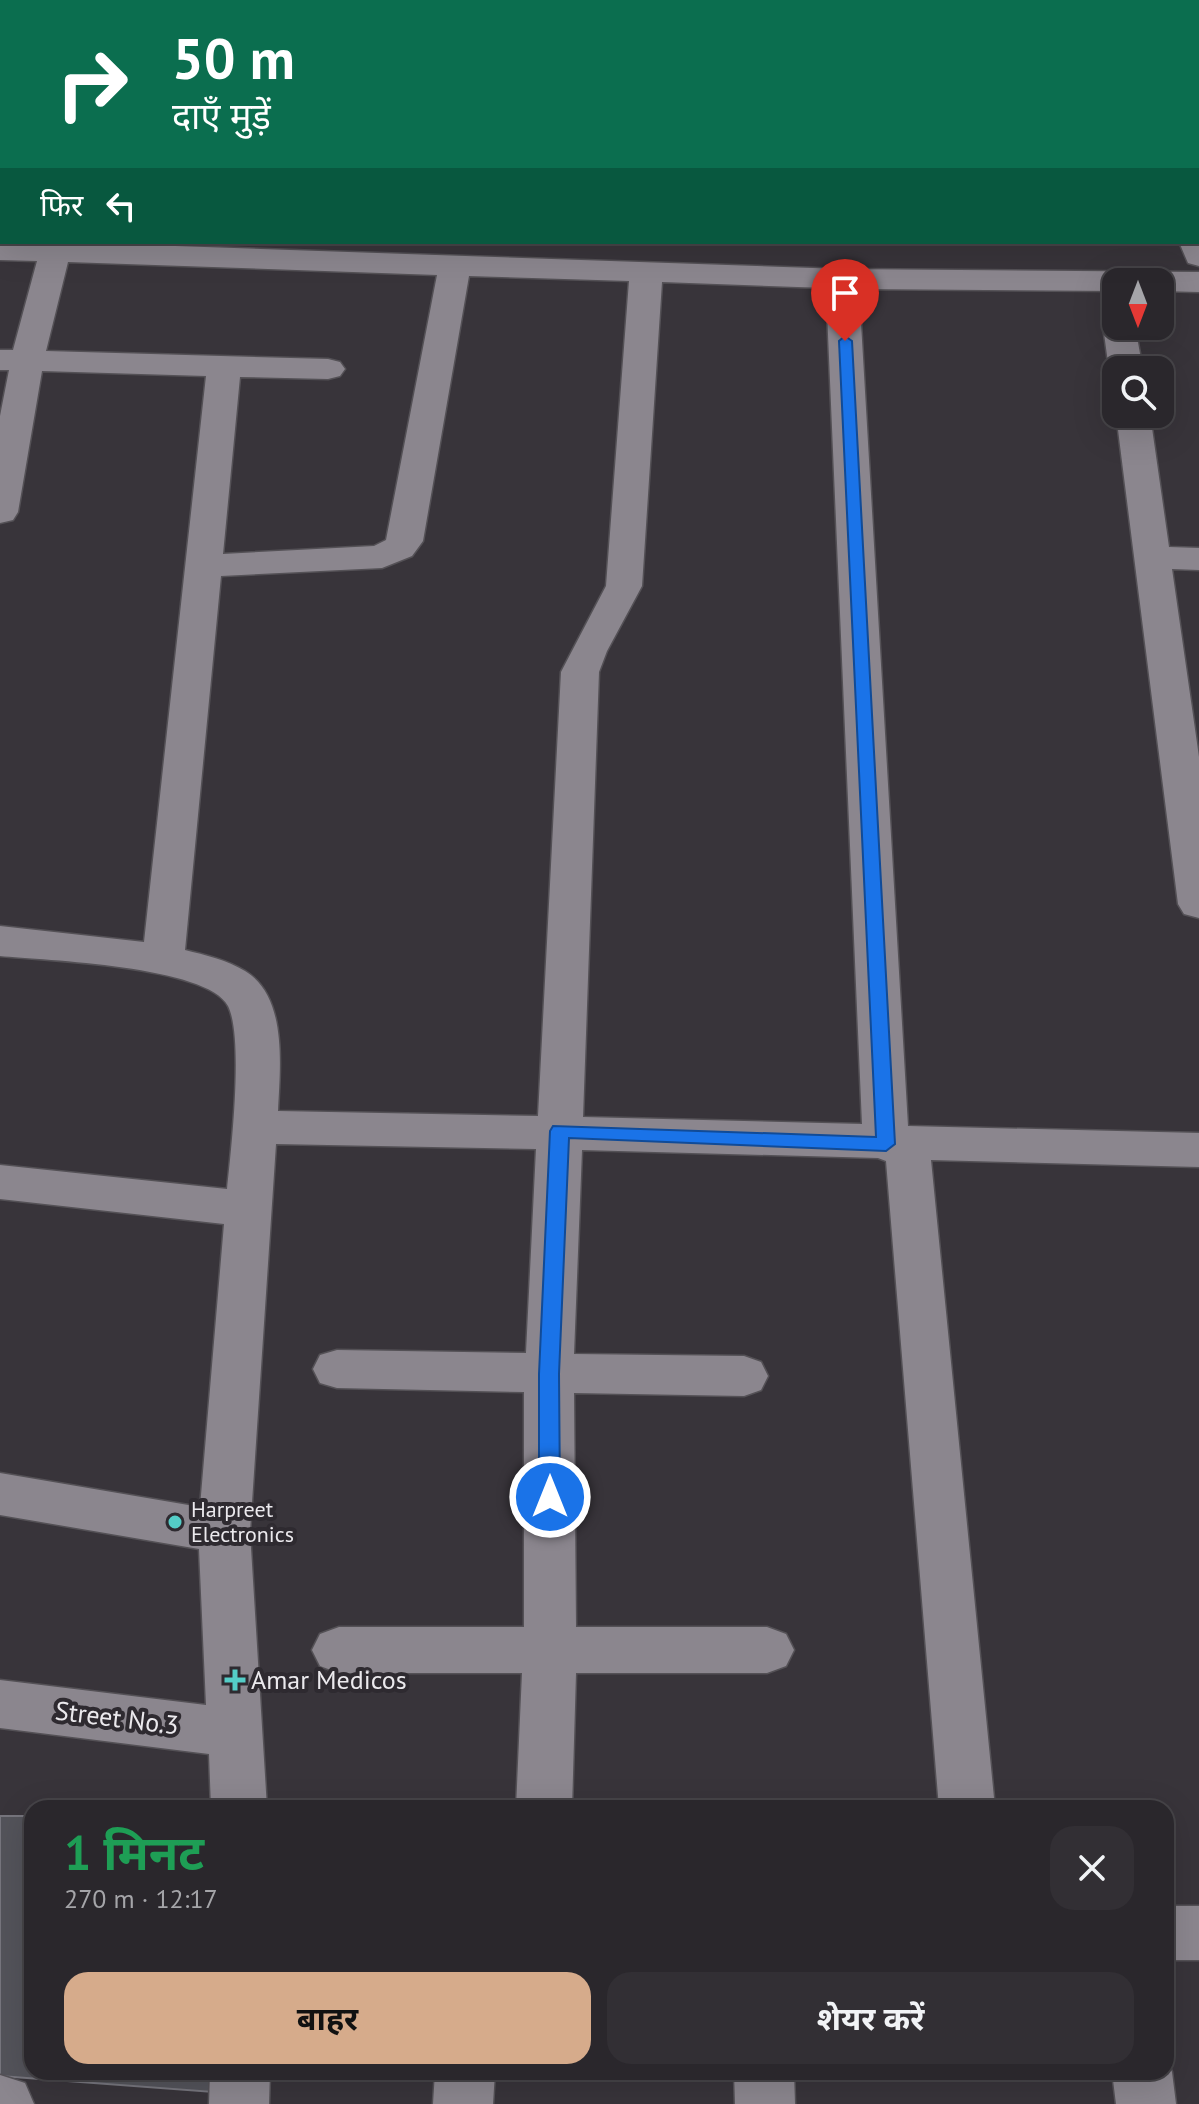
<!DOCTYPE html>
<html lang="hi">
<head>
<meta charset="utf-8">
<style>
  :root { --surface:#2a272c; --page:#322f34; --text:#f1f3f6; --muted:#a5a5a9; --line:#464448; --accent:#d6ab8b }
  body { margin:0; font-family:"PT Sans","Noto Sans Devanagari",sans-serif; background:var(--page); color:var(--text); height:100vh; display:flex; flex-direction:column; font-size:30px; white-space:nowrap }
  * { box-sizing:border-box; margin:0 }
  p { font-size:26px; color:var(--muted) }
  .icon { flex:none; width:44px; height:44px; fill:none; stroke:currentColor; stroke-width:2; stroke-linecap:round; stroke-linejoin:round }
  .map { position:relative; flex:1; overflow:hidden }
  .drawer { position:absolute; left:24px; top:1800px; width:1150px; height:280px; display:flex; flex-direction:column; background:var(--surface); border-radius:24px; box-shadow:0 8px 32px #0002,0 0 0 2px var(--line) }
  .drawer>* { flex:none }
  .top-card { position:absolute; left:0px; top:0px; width:1200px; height:244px; box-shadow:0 8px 32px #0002,0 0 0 2px var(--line); background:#0b6e4f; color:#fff; overflow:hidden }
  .needle { width:52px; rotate:180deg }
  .buttons { position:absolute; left:1102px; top:268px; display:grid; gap:16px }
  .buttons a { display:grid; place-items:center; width:72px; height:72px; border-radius:16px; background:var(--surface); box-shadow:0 8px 32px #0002,0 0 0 2px var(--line); font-size:40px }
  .pin { position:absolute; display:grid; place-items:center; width:68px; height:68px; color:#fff; margin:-82px -34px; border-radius:50% 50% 50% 0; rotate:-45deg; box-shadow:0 0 8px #0007 }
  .pin .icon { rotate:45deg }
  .me { position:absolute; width:88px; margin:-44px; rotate:0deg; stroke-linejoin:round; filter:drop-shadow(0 0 6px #0008) }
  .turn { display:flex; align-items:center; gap:28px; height:168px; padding:0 40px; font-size:36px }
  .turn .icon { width:104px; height:104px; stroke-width:2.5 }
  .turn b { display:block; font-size:56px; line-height:68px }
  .then { display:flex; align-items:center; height:76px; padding:0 40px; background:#0003; gap:16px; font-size:30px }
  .round { display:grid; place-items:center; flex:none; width:84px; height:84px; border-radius:24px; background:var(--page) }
  .summary { display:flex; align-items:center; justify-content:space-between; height:136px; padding:0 40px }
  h1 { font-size:48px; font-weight:700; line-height:60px; color:#1e9e55 }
  .primary-button { display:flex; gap:16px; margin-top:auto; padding:16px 40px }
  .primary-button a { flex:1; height:92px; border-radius:24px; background:var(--accent); color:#111; font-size:32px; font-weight:700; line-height:92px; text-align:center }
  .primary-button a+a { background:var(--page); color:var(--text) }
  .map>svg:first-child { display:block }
  .building { fill:#53535a; stroke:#76757d; stroke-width:2 }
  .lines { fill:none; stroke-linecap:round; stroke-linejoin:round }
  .minor-casing { stroke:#545156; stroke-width:3 }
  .minor { fill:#8b868e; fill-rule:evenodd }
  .route { fill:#1a73e8; stroke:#114b97; stroke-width:2 }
  .poi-dot { fill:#54cdc7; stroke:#2e2a30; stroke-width:3 }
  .labels { text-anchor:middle; stroke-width:8; stroke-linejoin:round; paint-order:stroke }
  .poi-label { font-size:22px; fill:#ebe9ed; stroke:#2e2a30; text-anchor:start }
  .near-poi-label { font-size:26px; fill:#ebe9ed; stroke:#2e2a30; text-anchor:start }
  .near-street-label { font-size:26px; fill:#ebe9ed; stroke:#2e2a30 }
</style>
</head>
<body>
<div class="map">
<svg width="1199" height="2104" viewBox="0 0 1199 2104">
  <rect width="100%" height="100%" fill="#38343a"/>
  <path class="building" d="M0 1816H32V2072H214L213 2092 0 2076Z"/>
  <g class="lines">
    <g class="minor-casing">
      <path id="minor" d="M457 0H485V2H457Z
        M1016 0H1044L1045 2H1017Z
        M1148 0H1176V2H1148Z
        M1198 7H1199V23H1198Z
        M0 58H2V76H0Z
        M0 151H2V169H0Z
        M1198 233H1199V266L1188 263 1179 242H1198Z
        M0 240 842 269 1199 272V292L1160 291V282H1116V291L859 289 908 1126 1199 1133V1167L931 1160 995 1808H939L886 1161 878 1158 582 1150 574 1354 744 1356 761 1362 768 1376 761 1390 744 1396 574 1393 576 1627H767L786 1634 794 1650 786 1666 767 1673H576L572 1808H516L522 1673H339L320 1666 312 1650 320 1634 339 1627H524V1392L337 1388 320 1383 313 1369 320 1355 337 1350 526 1353 536 1149 276 1144 250 1532 267 1808H211L209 1754 0 1728V1680L206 1705 199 1549 0 1515V1473L200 1507 224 1224 0 1199V1165L227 1189C231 1151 244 1038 228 1006 208 966 44 960 0 956V926L144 942 206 376 42 371 18 512 13 520 0 523V416L9 370H0V350H13L37 261 0 260ZM68 262 437 275 386 540 374 546 223 554 240 377 328 379 340 376 345 369 340 362 328 359 46 351ZM469 276 629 281 606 586 561 672 538 1116 278 1111C280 1067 288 997 245 971 227 960 205 955 185 950L221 576 382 568 412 556 423 541ZM662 282 826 288 862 1124 583 1117 599 672 607 651 642 586Z
        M1116 317V326H1135L1143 370H1116V378L1109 370 1103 326 1107 319Z
        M1116 414H1150L1169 547 1199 548V570L1172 569 1199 757V918L1184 914 1178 904Z
        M1166 1906H1199V1960H1166Z
        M1166 2059 1172 2072 1176 2104H1116L1112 2072H1166Z
        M210 2072H270L269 2104H209Z
        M435 2072H495L493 2104H433Z
        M734 2072H794L795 2104H735Z
        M0 2075 25 2083 34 2104H0Z"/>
    </g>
    <use href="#minor" class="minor"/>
  </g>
  <path class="route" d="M845 336 852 341 895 1144 886 1151 569 1138 559 1374 560 1497 557 1503 550 1505 542 1503 539 1497V1374L550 1131 553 1126 876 1137 839 341Z"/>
  <g class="poi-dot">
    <circle cx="175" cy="1522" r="8"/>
    <path d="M231 1668h8v8h8v8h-8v8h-8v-8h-8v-8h8z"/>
  </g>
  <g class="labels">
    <g class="poi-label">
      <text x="191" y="1517">Harpreet<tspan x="191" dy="25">Electronics</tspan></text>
    </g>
    <g class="near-poi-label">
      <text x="251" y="1689">Amar Medicos</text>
    </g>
    <g class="near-street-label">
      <text transform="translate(117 1718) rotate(7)" y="9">Street No.3</text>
    </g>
  </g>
</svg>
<div class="buttons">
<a><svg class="needle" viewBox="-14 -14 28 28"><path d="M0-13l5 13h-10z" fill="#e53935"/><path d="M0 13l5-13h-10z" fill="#a5a5a9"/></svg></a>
<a><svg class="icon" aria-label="search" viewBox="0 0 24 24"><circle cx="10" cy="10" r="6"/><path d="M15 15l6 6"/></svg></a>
</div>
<div class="pin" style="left:845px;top:341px;background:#d93025"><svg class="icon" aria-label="arrive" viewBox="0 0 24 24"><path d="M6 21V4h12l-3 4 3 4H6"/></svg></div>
<svg class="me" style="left:550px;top:1497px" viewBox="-20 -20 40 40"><circle r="17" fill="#1a73e8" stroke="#fff" stroke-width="3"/><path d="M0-11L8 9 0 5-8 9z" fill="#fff"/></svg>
<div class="top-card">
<div class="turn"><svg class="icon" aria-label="right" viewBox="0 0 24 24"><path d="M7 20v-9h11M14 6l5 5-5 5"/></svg><div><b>50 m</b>दाएँ मुड़ें</div></div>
<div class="then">फिर<svg class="icon" aria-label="left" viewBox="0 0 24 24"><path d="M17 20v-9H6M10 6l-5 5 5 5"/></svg></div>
</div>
<section class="drawer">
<div class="summary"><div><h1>1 मिनट</h1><p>270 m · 12:17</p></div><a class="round"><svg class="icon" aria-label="close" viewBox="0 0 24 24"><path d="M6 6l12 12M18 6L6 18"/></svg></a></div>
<div class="primary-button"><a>बाहर</a><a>शेयर करें</a></div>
</section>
</div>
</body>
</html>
